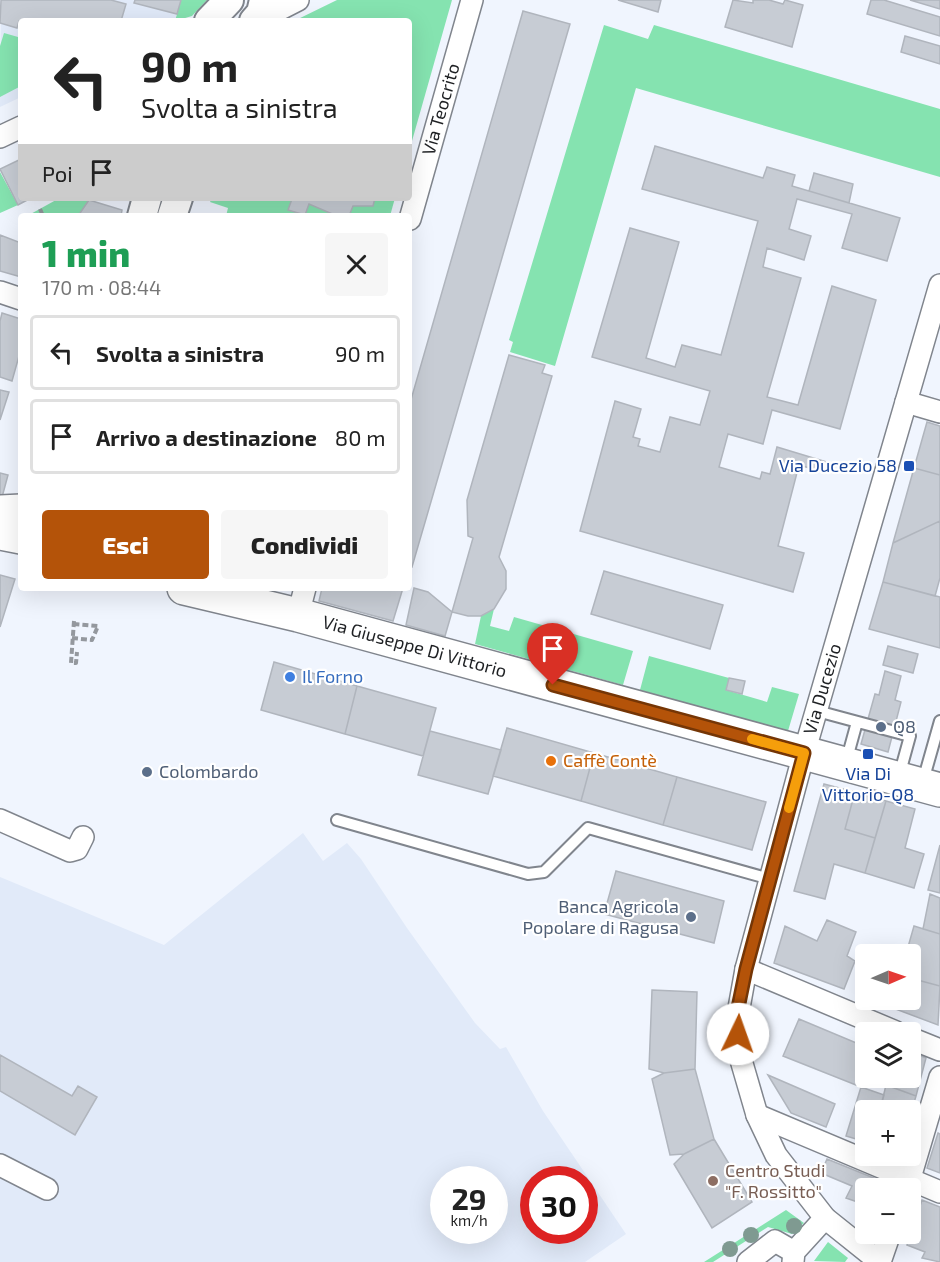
<!DOCTYPE html>
<html lang="it">
<head>
<meta charset="utf-8">
<style>
  :root { --surface:#fff; --page:#f6f6f6; --text:#222; --muted:#767676; --line:#e0e0e0; --accent:#b45309 }
  body { margin:0; font-family:"Exo 2",sans-serif; background:var(--page); color:var(--text); height:100vh; display:flex; flex-direction:column; font-size:22px; white-space:nowrap }
  * { box-sizing:border-box; margin:0 }
  p { font-size:20px; color:var(--muted) }
  .icon { flex:none; width:33px; height:33px; fill:none; stroke:currentColor; stroke-width:2; stroke-linecap:round; stroke-linejoin:round }
  .map { position:relative; flex:1; overflow:hidden }
  .sheet { position:absolute; left:18px; top:213px; width:394px; height:378px; display:flex; flex-direction:column; background:var(--surface); border-radius:6px; box-shadow:0 6px 24px #0002 }
  .sheet>* { flex:none }
  .hud { position:absolute; left:18px; top:18px; width:394px; height:183px; border-radius:6px; box-shadow:0 6px 24px #0002; background:#fff; color:var(--text); overflow:hidden }
  .needle { width:39px; rotate:88deg }
  .controls { position:absolute; left:855px; top:944px; display:grid; gap:12px }
  .controls a { display:grid; place-items:center; width:66px; height:66px; border-radius:6px; background:var(--surface); box-shadow:0 6px 24px #0002; font-size:30px }
  .speed { position:absolute; left:430px; top:1166px; display:flex; gap:12px; font-size:30px; font-weight:700; text-align:center }
  .speed>* { display:grid; place-content:center; width:78px; height:78px; border-radius:50%; background:var(--surface); box-shadow:0 6px 24px #0002; line-height:1 }
  .speed small { font-size:15px; font-weight:400 }
  .speed .limit { border:9px solid #d22; background:#fff; color:#111 }
  .pin { position:absolute; display:grid; place-items:center; width:51px; height:51px; color:#fff; margin:-62px -26px; border-radius:50% 50% 50% 0; rotate:-45deg; box-shadow:0 0 6px #0007 }
  .pin .icon { rotate:45deg }
  .me { position:absolute; width:66px; margin:-33px; rotate:3deg; stroke-linejoin:round; filter:drop-shadow(0 0 4px #0008) }
  .turn { display:flex; align-items:center; gap:21px; height:126px; padding:0 24px; font-size:27px }
  .turn .icon { width:78px; height:78px; stroke-width:2.5 }
  .turn b { display:block; font-size:42px; line-height:51px }
  .then { display:flex; align-items:center; height:57px; padding:0 24px; background:#0003; gap:12px; font-size:22px }
  .round { display:grid; place-items:center; flex:none; width:63px; height:63px; border-radius:6px; background:var(--page) }
  .summary { display:flex; align-items:center; justify-content:space-between; height:102px; padding:0 24px }
  h1 { font-size:36px; font-weight:800; line-height:45px; color:#1e9e55 }
  .button { display:flex; gap:12px; margin-top:auto; padding:12px 24px }
  .button a { flex:1; height:69px; border-radius:6px; background:var(--accent); color:#fff; font-size:24px; font-weight:800; line-height:69px; text-align:center }
  .button a+a { background:var(--page); color:var(--text) }
  ul { padding:0; list-style:none }
  li { display:flex; align-items:center; gap:18px; height:75px; margin:0 12px 9px; padding:0 12px; border:3px solid var(--line); border-radius:6px }
  li div { flex:1 }
  li b { display:block; font-size:22px }
  li em { font-style:normal }
  .map>svg:first-child { display:block }
  .built { fill:#e1eaf9; fill-rule:evenodd }
  .green { fill:#85e3b0 }
  .building { fill:#c7ccd4; stroke:#b0b5bd; stroke-width:1.5 }
  .lines { fill:none; stroke-linecap:round; stroke-linejoin:round }
  .lane-casing { stroke:#80858d; stroke-width:14 }
  .street-casing { stroke:#80858d; stroke-width:24 }
  .secondary-casing { stroke:#80858d; stroke-width:32 }
  .primary-casing { stroke:#80858d; stroke-width:36 }
  .path { stroke:#94989e; stroke-width:4; stroke-dasharray:6 3; stroke-linecap:butt }
  .lane { stroke:#fff; stroke-width:10 }
  .street { stroke:#fff; stroke-width:21 }
  .secondary { stroke:#fff; stroke-width:28 }
  .primary { stroke:#fff; stroke-width:33 }
  .tree { fill:#7f9a91 }
  .route-casing { stroke:#753606; stroke-width:15 }
  .route { stroke:#b45309; stroke-width:10 }
  .slow { stroke:#f59e0b; stroke-width:10 }
  .transit-dot { fill:#1a4fb4; stroke:#fff; stroke-width:2 }
  .shop-dot { fill:#3f7fe0; stroke:#fff; stroke-width:2 }
  .service-dot { fill:#5c6f8a; stroke:#fff; stroke-width:2 }
  .food-dot { fill:#e8710a; stroke:#fff; stroke-width:2 }
  .education-dot { fill:#8d6e63; stroke:#fff; stroke-width:2 }
  .labels { text-anchor:middle; stroke-width:4.5; stroke-linejoin:round; paint-order:stroke }
  .street-label { font-size:18px; fill:#1e2023; stroke:#fff }
  .transit-label { font-size:18px; fill:#164399; stroke:#fff; text-anchor:end }
  .shop-label { font-size:18px; fill:#366cbe; stroke:#fff; text-anchor:start }
  .service-label { font-size:18px; fill:#4e5e75; stroke:#fff; text-anchor:start }
  .food-label { font-size:18px; fill:#c56008; stroke:#fff; text-anchor:start }
  .education-label { font-size:18px; fill:#785e54; stroke:#fff; text-anchor:start }
</style>
</head>
<body>
<div class="map">
<svg width="940" height="1262" viewBox="0 0 940 1262">
  <rect width="100%" height="100%" fill="#f0f5fe"/>
  <path class="built" d="M1 0H181L175 21H21V97L0 107Z
    M303 833 323 861 347 843 361 859 407 928 475 1023 500 1049 506 1047 543 1111 626 1234 585 1262H0V877L164 945ZM444 1179H495V1230H444ZM534 1179H585V1230H534Z"/>
  <path class="green" d="M181 0H207L192 16 175 21Z
    M337 0H452L410 148V21H294Z
    M604 25 648 39 654 25 940 109V177L636 88 555 366 510 352 513 342 509 340Z
    M21 32V86L0 97V46L4 33 18 37Z
    M0 172 18 205 0 213Z
    M65 198 89 200 78 216H27L56 200Z
    M212 198H395L390 216H226L228 208 210 202Z
    M494 609 490 626 509 631 514 617 633 651 623 685 475 644 481 616Z
    M649 656 729 678 726 690 767 702 772 687 799 694 788 731 640 690Z
    M786 1210 804 1223 792 1234 768 1227 713 1262H704Z
    M828 1242 848 1258 845 1262 814 1261Z"/>
  <path class="building" d="M1 0H111L126 4 121 21H19L17 28 0 23Z
    M135 0H181L177 14 134 3Z
    M618 0H661L658 12Z
    M733 0 753 3V0H769L783 4 785 0 803 5 792 47 725 27Z
    M871 0H884L940 17V36L867 14Z
    M910 0H940V9Z
    M523 11 570 24 412 567 410 566V403Z
    M905 36 940 46V64L901 52Z
    M655 146 763 178 767 167 795 175 792 186 900 218 887 261 842 248 852 214 797 199 789 229 811 236 804 260 767 248 763 267 801 278 767 397 798 405 832 286 876 300 840 429 772 410 763 444 728 434 719 467 760 479 762 472 770 474 777 447 830 463 827 473 799 465 778 546 804 553 793 592 580 531 615 401 641 409 633 437 640 439 638 446 660 452 670 417 700 425 710 391 592 357 630 228 679 242 646 358 675 367 682 345 721 355 758 221 642 189Z
    M21 159V198H31L18 205 0 169Z
    M814 173 853 184 849 203 809 191Z
    M282 198H375L373 206H353L349 216H337L309 204 305 215 288 210 292 199Z
    M89 200 122 210 121 216H78Z
    M0 235 21 243V277L0 271Z
    M2 313 21 319V349L12 381 0 377V321Z
    M509 355 545 365 542 373 552 376 499 557 506 571V589L494 609 481 616H468L452 612 473 538 468 536 467 500Z
    M0 390 9 392 0 420Z
    M927 422 940 426V475L914 468Z
    M914 468 940 475V521L893 543Z
    M0 473 8 475 1 501H0Z
    M940 521V578L935 596 883 582 893 543Z
    M604 571 723 605 710 649 591 614Z
    M0 575 15 579 0 627Z
    M883 582 940 597V648L869 629Z
    M322 588H403L393 621 319 601Z
    M414 588 428 592 452 612 445 636 406 625Z
    M888 646 918 654 913 673 883 665Z
    M274 662 357 686 345 734 261 710Z
    M885 671 901 676 895 700 901 702 888 752 861 744 875 694 879 695Z
    M729 678 745 681 742 694 726 690Z
    M357 686 436 708 423 756 345 734Z
    M507 728 594 753 581 801 493 776Z
    M430 731 501 750 488 794 418 775Z
    M594 753 677 777 663 825 581 801Z
    M677 777 766 802 752 850 663 825Z
    M824 784 855 792 845 829 875 838 865 873 834 864 825 899 794 891Z
    M855 792 886 801 875 838 845 829Z
    M886 801 915 809 905 848 924 854 914 888 865 873Z
    M940 845V893L928 890Z
    M616 871 724 901 714 943 604 914Z
    M930 894 940 898V934L923 929Z
    M827 920 856 932 847 956 855 961 844 989 774 963 785 926 817 941Z
    M914 926 940 934V986L910 978V954H906Z
    M910 978 940 986 938 1025 893 1008 895 999H910Z
    M652 990 697 992 695 1069 664 1073 649 1069Z
    M799 1019 866 1047V1073L861 1087 783 1056Z
    M910 1051 926 1058 916 1096 886 1085 889 1077H910Z
    M0 1055 72 1096 78 1086 97 1097 75 1135 0 1091Z
    M695 1069 714 1139 684 1154 670 1155 652 1079 664 1073Z
    M768 1075 835 1104 826 1127 791 1113Z
    M886 1085 916 1096 910 1117V1110H880Z
    M861 1087 884 1095 880 1110H866V1142L846 1136Z
    M938 1133 940 1134V1173L927 1168Z
    M714 1139 752 1202 712 1228 674 1164 684 1154Z
    M827 1159 896 1187V1188H866V1205L846 1198 852 1186 821 1173Z
    M922 1200 940 1207V1262L922 1258 925 1252 907 1245Z"/>
  <g class="lines">
    <g class="lane-casing">
      <path id="lane" d="M817 711 910 736 899 776
        M846 762 857 722
        M923 781 940 721
        M337 820 528 874 544 872 588 828 770 879"/>
    </g>
    <g class="street-casing">
      <g id="street">
        <path d="M257 21 298 0"/>
        <path d="M0 137 21 127"/>
        <path id="s1" d="M410 219 472 0"/>
        <path d="M0 292 21 299"/>
        <path d="M906 402 940 412"/>
        <path d="M298 615 305 588"/>
        <path d="M0 820 70 851 77 849 83 837"/>
        <path d="M746 969 896 1032"/>
        <path d="M910 1038 940 1050"/>
        <path d="M757 1115 940 1192"/>
        <path d="M0 1165 47 1189"/>
        <path d="M907 1188 940 1077"/>
        <path d="M748 1262 775 1241 794 1252"/>
        <path d="M793 1262 794 1252 825 1218"/>
        <path id="s2" d="M880 1262 825 1218 776 1155 757 1115 741 1060 738 1034 739 1008 746 969 804 753 940 285"/>
        <path d="M880 1262 890 1233"/>
      </g>
    </g>
    <g class="secondary-casing">
      <path id="secondary" d="M209 21 229 0
        M254 21 261 13 264 0
        M142 216 147 198
        M172 216 178 198"/>
    </g>
    <g class="primary-casing">
      <g id="primary">
        <path d="M0 512 21 511"/>
        <path d="M0 533 21 537"/>
        <path id="s3" d="M184 588 298 615 940 790"/>
      </g>
    </g>
    <path class="path" d="M40 209 43 216
      M74 621 71 663H76L77 652
      M72 638 92 640 98 626 74 624"/>
    <use href="#lane" class="lane"/>
    <use href="#street" class="street"/>
    <use href="#secondary" class="secondary"/>
    <use href="#primary" class="primary"/>
  </g>
  <g class="tree">
    <circle cx="794" cy="1226" r="8"/>
    <circle cx="751" cy="1235" r="8"/>
    <circle cx="730" cy="1249" r="8"/>
  </g>
  <g class="lines">
    <g class="route-casing">
      <path id="route" d="M553 685 804 753 746 969 738 1008V1034"/>
    </g>
    <use href="#route" class="route"/>
    <path class="slow" d="M752 739 804 753 789 808"/>
  </g>
  <g class="transit-dot">
    <rect x="903" y="460" width="12" height="12" rx="3"/>
    <rect x="862" y="748" width="12" height="12" rx="3"/>
  </g>
  <circle class="shop-dot" cx="290" cy="677" r="6"/>
  <g class="service-dot">
    <circle cx="881" cy="727" r="6"/>
    <circle cx="147" cy="772" r="6"/>
    <circle cx="691" cy="917" r="6"/>
  </g>
  <circle class="food-dot" cx="551" cy="761" r="6"/>
  <circle class="education-dot" cx="713" cy="1181" r="6"/>
  <g class="labels">
    <g class="street-label">
      <text dy="6" stroke="none"><textPath href="#s1" startOffset="114">Via Teocrito</textPath></text>
      <text dy="6" stroke="none"><textPath href="#s3" startOffset="238">Via Giuseppe Di Vittorio</textPath></text>
      <text dy="6" stroke="none"><textPath href="#s2" startOffset="634">Via Ducezio</textPath></text>
    </g>
    <g class="transit-label">
      <text x="897" y="472">Via Ducezio 58</text>
      <text x="868" y="780" text-anchor="middle">Via Di<tspan x="868" dy="21">Vittorio-Q8</tspan></text>
    </g>
    <g class="shop-label">
      <text x="302" y="683">Il Forno</text>
    </g>
    <g class="service-label">
      <text x="893" y="733">Q8</text>
      <text x="159" y="778">Colombardo</text>
      <text x="679" y="913" text-anchor="end">Banca Agricola<tspan x="679" dy="21">Popolare di Ragusa</tspan></text>
    </g>
    <g class="food-label">
      <text x="563" y="767">Caffè Contè</text>
    </g>
    <g class="education-label">
      <text x="725" y="1177">Centro Studi<tspan x="725" dy="21">"F. Rossitto"</tspan></text>
    </g>
  </g>
</svg>
<div class="controls">
<a><svg class="needle" viewBox="-14 -14 28 28"><path d="M0-13l5 13h-10z" fill="#e53935"/><path d="M0 13l5-13h-10z" fill="#767676"/></svg></a>
<a><svg class="icon" aria-label="layers" viewBox="0 0 24 24"><path d="M12 4l9 5-9 5-9-5zM3 14l9 5 9-5"/></svg></a>
<a>+</a>
<a>−</a>
</div>
<div class="speed"><div>29<small>km/h</small></div><div class="limit">30</div></div>
<div class="pin" style="left:553px;top:685px;background:#d93025"><svg class="icon" aria-label="arrive" viewBox="0 0 24 24"><path d="M6 21V4h12l-3 4 3 4H6"/></svg></div>
<svg class="me" style="left:738px;top:1034px" viewBox="-20 -20 40 40"><circle r="19" fill="#fff"/><path d="M0-13L10 11 0 6-10 11z" fill="#b45309"/></svg>
<div class="hud">
<div class="turn"><svg class="icon" aria-label="left" viewBox="0 0 24 24"><path d="M17 20v-9H6M10 6l-5 5 5 5"/></svg><div><b>90 m</b>Svolta a sinistra</div></div>
<div class="then">Poi<svg class="icon" aria-label="arrive" viewBox="0 0 24 24"><path d="M6 21V4h12l-3 4 3 4H6"/></svg></div>
</div>
<section class="sheet">
<div class="summary"><div><h1>1 min</h1><p>170 m · 08:44</p></div><a class="round"><svg class="icon" aria-label="close" viewBox="0 0 24 24"><path d="M6 6l12 12M18 6L6 18"/></svg></a></div>
<ul>
<li><svg class="icon" aria-label="left" viewBox="0 0 24 24"><path d="M17 20v-9H6M10 6l-5 5 5 5"/></svg><div><b>Svolta a sinistra</b></div><em>90 m</em></li>
<li><svg class="icon" aria-label="arrive" viewBox="0 0 24 24"><path d="M6 21V4h12l-3 4 3 4H6"/></svg><div><b>Arrivo a destinazione</b></div><em>80 m</em></li>
</ul>
<div class="button"><a>Esci</a><a>Condividi</a></div>
</section>
</div>
</body>
</html>
